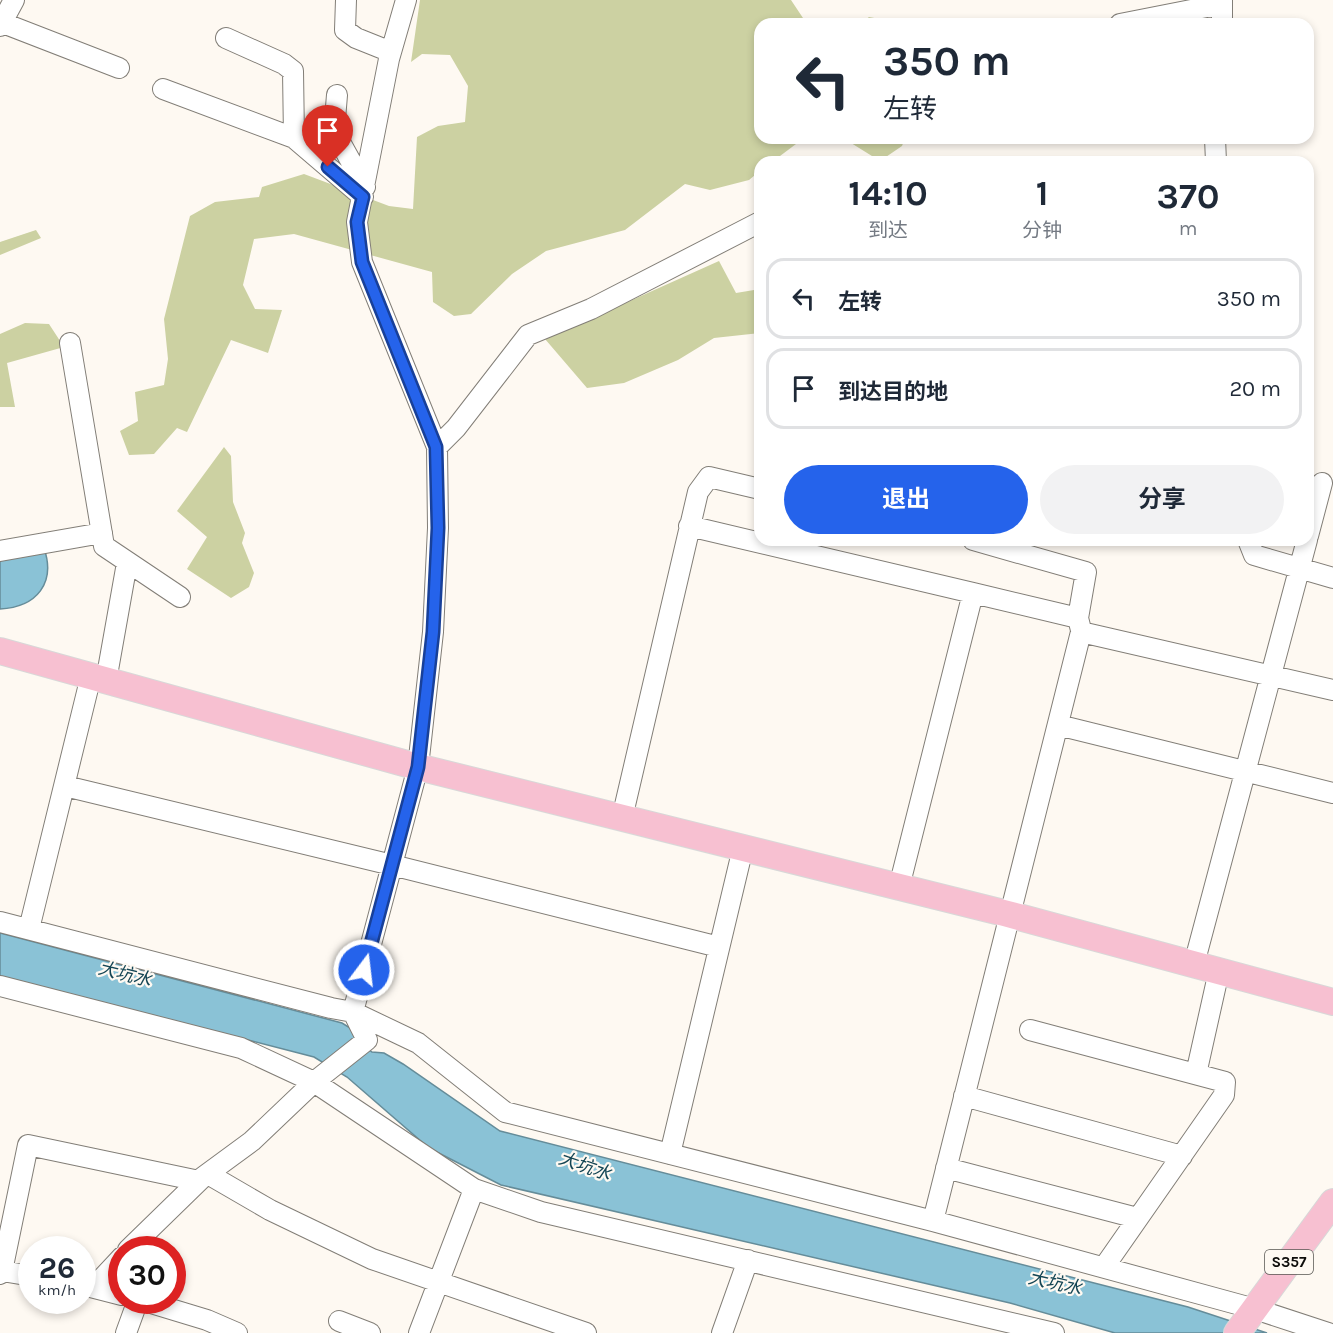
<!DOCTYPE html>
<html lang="zh">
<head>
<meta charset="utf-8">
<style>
  :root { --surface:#fff; --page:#f2f2f3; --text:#1f2937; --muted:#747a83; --line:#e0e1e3; --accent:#2563eb }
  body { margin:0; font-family:Karla,"Noto Sans SC",sans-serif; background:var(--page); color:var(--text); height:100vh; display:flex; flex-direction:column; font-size:22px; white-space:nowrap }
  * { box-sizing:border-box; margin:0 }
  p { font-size:20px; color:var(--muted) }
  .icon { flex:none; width:33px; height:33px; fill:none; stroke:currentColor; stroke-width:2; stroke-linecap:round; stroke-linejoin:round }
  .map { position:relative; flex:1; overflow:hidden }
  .panel { position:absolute; left:754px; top:156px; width:560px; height:390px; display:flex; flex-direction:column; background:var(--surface); border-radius:18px; box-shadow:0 3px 9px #0003 }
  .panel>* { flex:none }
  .banner { position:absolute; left:754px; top:18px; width:560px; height:126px; border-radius:18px; box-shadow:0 3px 9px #0003; background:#fff; color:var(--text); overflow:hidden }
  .speed { position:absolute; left:18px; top:1236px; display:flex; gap:12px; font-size:30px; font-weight:700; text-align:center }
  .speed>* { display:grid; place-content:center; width:78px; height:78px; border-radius:50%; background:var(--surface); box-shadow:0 3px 9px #0003; line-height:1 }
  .speed small { font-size:15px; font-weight:400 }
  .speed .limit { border:9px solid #d22; background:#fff; color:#111 }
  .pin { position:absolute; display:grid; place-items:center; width:51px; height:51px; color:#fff; margin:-62px -26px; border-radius:50% 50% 50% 0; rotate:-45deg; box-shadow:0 0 6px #0007 }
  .pin .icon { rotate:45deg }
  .me { position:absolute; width:66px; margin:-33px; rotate:15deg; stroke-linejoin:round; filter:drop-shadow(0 0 4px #0008) }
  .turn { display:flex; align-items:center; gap:21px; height:126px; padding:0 30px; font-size:27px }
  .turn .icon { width:78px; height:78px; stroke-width:2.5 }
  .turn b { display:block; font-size:42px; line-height:51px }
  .eta { display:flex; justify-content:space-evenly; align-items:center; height:102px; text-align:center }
  .eta b { font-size:36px; font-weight:700; line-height:42px }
  .primary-button { display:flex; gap:12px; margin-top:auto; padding:12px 30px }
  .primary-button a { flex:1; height:69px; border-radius:36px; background:var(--accent); color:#fff; font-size:24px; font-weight:700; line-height:69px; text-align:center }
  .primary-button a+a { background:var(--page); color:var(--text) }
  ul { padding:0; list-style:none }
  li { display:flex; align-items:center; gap:18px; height:81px; margin:0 12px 9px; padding:0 18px; border:3px solid var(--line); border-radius:18px }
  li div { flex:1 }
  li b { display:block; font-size:22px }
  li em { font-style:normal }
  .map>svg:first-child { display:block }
  .green { fill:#ccd1a2 }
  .water { fill:#8ac2d6; stroke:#658c99; stroke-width:1.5 }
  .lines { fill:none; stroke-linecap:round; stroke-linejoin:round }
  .minor-casing { stroke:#827e77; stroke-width:22 }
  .major-casing { stroke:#d8d8d8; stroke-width:28 }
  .minor { stroke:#fff; stroke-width:20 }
  .major { stroke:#f7c0d1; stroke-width:26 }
  .route-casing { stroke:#184099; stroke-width:15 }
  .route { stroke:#2563eb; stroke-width:10 }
  .labels { text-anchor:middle; stroke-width:4.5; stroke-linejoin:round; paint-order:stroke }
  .shield { fill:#fef9f2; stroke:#565450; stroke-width:1.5 }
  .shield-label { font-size:15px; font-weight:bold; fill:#0e0d0b }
  .water-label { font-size:18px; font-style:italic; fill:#144554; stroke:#fef9f2 }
</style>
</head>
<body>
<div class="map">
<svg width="1333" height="1333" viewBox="0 0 1333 1333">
  <rect width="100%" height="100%" fill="#fef9f2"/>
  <path class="green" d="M420 0H791L807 24H760V138H804L772 162H760V171L749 180 710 190 685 184 625 230 546 251 512 274 471 314 454 316 433 302 432 272 294 234 254 239 243 285 255 309 282 310 268 353 231 340 187 432 177 428 154 454 129 455 120 431 138 421 135 392 164 385 168 359 164 319 190 216 215 202 259 197 262 187 304 174 389 206 413 209 417 137 438 126 465 122 468 86 450 55 422 54 411 62Z
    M869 17 896 22V24H860Z
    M843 138H905L902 146 880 161Z
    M36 230 41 238 0 255V242Z
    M719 261 736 293 760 289V333L714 338 678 360 624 383 587 388 545 339Z
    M25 323 49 324 64 347 7 363 15 407H0V334Z
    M224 447 231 456 233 502 245 533 242 543 254 573 249 587 231 598 187 569 207 537 177 511Z"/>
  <path class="water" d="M44 548C56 583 37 607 0 609V558Z
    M0 933 342 1023 355 1031 357 1040 372 1052 384 1053 403 1064 500 1131 1188 1307 1267 1333H1115L1010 1303 501 1185 429 1148 347 1077 314 1057 0 976Z"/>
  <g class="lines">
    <g class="minor-casing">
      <path id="minor" d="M346 0 345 30 356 38 391 52
        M3 23 119 68
        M1120 24 1222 4
        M1222 24V0
        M0 26 14 0
        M226 38 284 64 293 71 294 138 363 197
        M163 89 294 138
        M337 95 334 131 365 187
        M1215 138 1216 162
        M70 343 104 546 180 597
        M437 447 456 428 528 335 591 309 760 222
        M689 526 973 593 899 887
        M1308 536 1322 483
        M973 540 1086 572 1078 618
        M1248 540 1254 555 1333 578
        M0 551 102 533
        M973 593 1078 618 1081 630
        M106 681 127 563
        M1058 725 1333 793
        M65 786 392 865 719 947
        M622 818 698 492 709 477 760 489
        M0 922 331 1008 353 1012 418 1043 505 1112 933 1221 1255 1309 1328 1333
        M29 929 91 676
        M1194 964 1307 540
        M0 986 241 1048 314 1082 474 1189 541 1212 1054 1333
        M1030 1030 1225 1082 1224 1095 1104 1267
        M1196 1074 1219 971
        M964 1096 1182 1156
        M670 1154 743 848
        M946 1168 1137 1218
        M208 1174 270 1210 372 1259 586 1333
        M933 1221 1081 632 1333 690
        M128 1250 203 1177 252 1141 314 1082 367 1040 353 1012 418 767 433 632 438 528 437 447 362 262 357 222 389 59 406 0
        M2 1271 32 1276
        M0 1274 2 1271 28 1145 199 1181
        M83 1285 122 1295
        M94 1287 122 1257
        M141 1300 207 1320 237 1333
        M339 1321 370 1333
        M126 1333 138 1300
        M419 1333 474 1189
        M722 1333 748 1260"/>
    </g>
    <g class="major-casing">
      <path id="major" d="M0 651 418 767 1004 913 1333 1002
        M1237 1333 1333 1202"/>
    </g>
    <use href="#minor" class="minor"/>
    <use href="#major" class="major"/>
  </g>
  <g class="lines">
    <g class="route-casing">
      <path id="route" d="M328 167 363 197 357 222 362 262 436 447 438 528 433 632 418 767 364 970"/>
    </g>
    <use href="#route" class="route"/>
  </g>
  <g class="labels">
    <rect class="shield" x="1265" y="1250" width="48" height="24" rx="4.5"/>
    <g class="shield-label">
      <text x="1289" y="1267">S357</text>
    </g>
    <g class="water-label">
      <text transform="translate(125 974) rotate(14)" y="6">大坑水</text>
      <text transform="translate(585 1166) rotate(19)" y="6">大坑水</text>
      <text transform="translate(1055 1283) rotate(13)" y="6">大坑水</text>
    </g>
  </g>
</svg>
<div class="speed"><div>26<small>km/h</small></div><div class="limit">30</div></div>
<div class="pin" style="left:328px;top:167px;background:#d93025"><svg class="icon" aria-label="arrive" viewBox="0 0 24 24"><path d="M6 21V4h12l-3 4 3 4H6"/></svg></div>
<svg class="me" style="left:364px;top:970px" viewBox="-20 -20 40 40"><circle r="17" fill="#2563eb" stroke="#fff" stroke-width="3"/><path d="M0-11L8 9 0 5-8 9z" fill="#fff"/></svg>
<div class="banner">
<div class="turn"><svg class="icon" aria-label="left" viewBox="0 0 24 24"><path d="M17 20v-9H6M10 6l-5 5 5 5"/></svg><div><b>350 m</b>左转</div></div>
</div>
<section class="panel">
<div class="eta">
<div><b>14:10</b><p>到达</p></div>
<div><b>1</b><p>分钟</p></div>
<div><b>370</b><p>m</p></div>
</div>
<ul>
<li><svg class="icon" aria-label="left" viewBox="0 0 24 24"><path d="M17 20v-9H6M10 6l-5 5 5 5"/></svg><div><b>左转</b></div><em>350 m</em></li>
<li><svg class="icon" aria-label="arrive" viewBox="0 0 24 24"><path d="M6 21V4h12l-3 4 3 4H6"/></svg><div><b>到达目的地</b></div><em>20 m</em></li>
</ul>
<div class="primary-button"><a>退出</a><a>分享</a></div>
</section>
</div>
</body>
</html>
